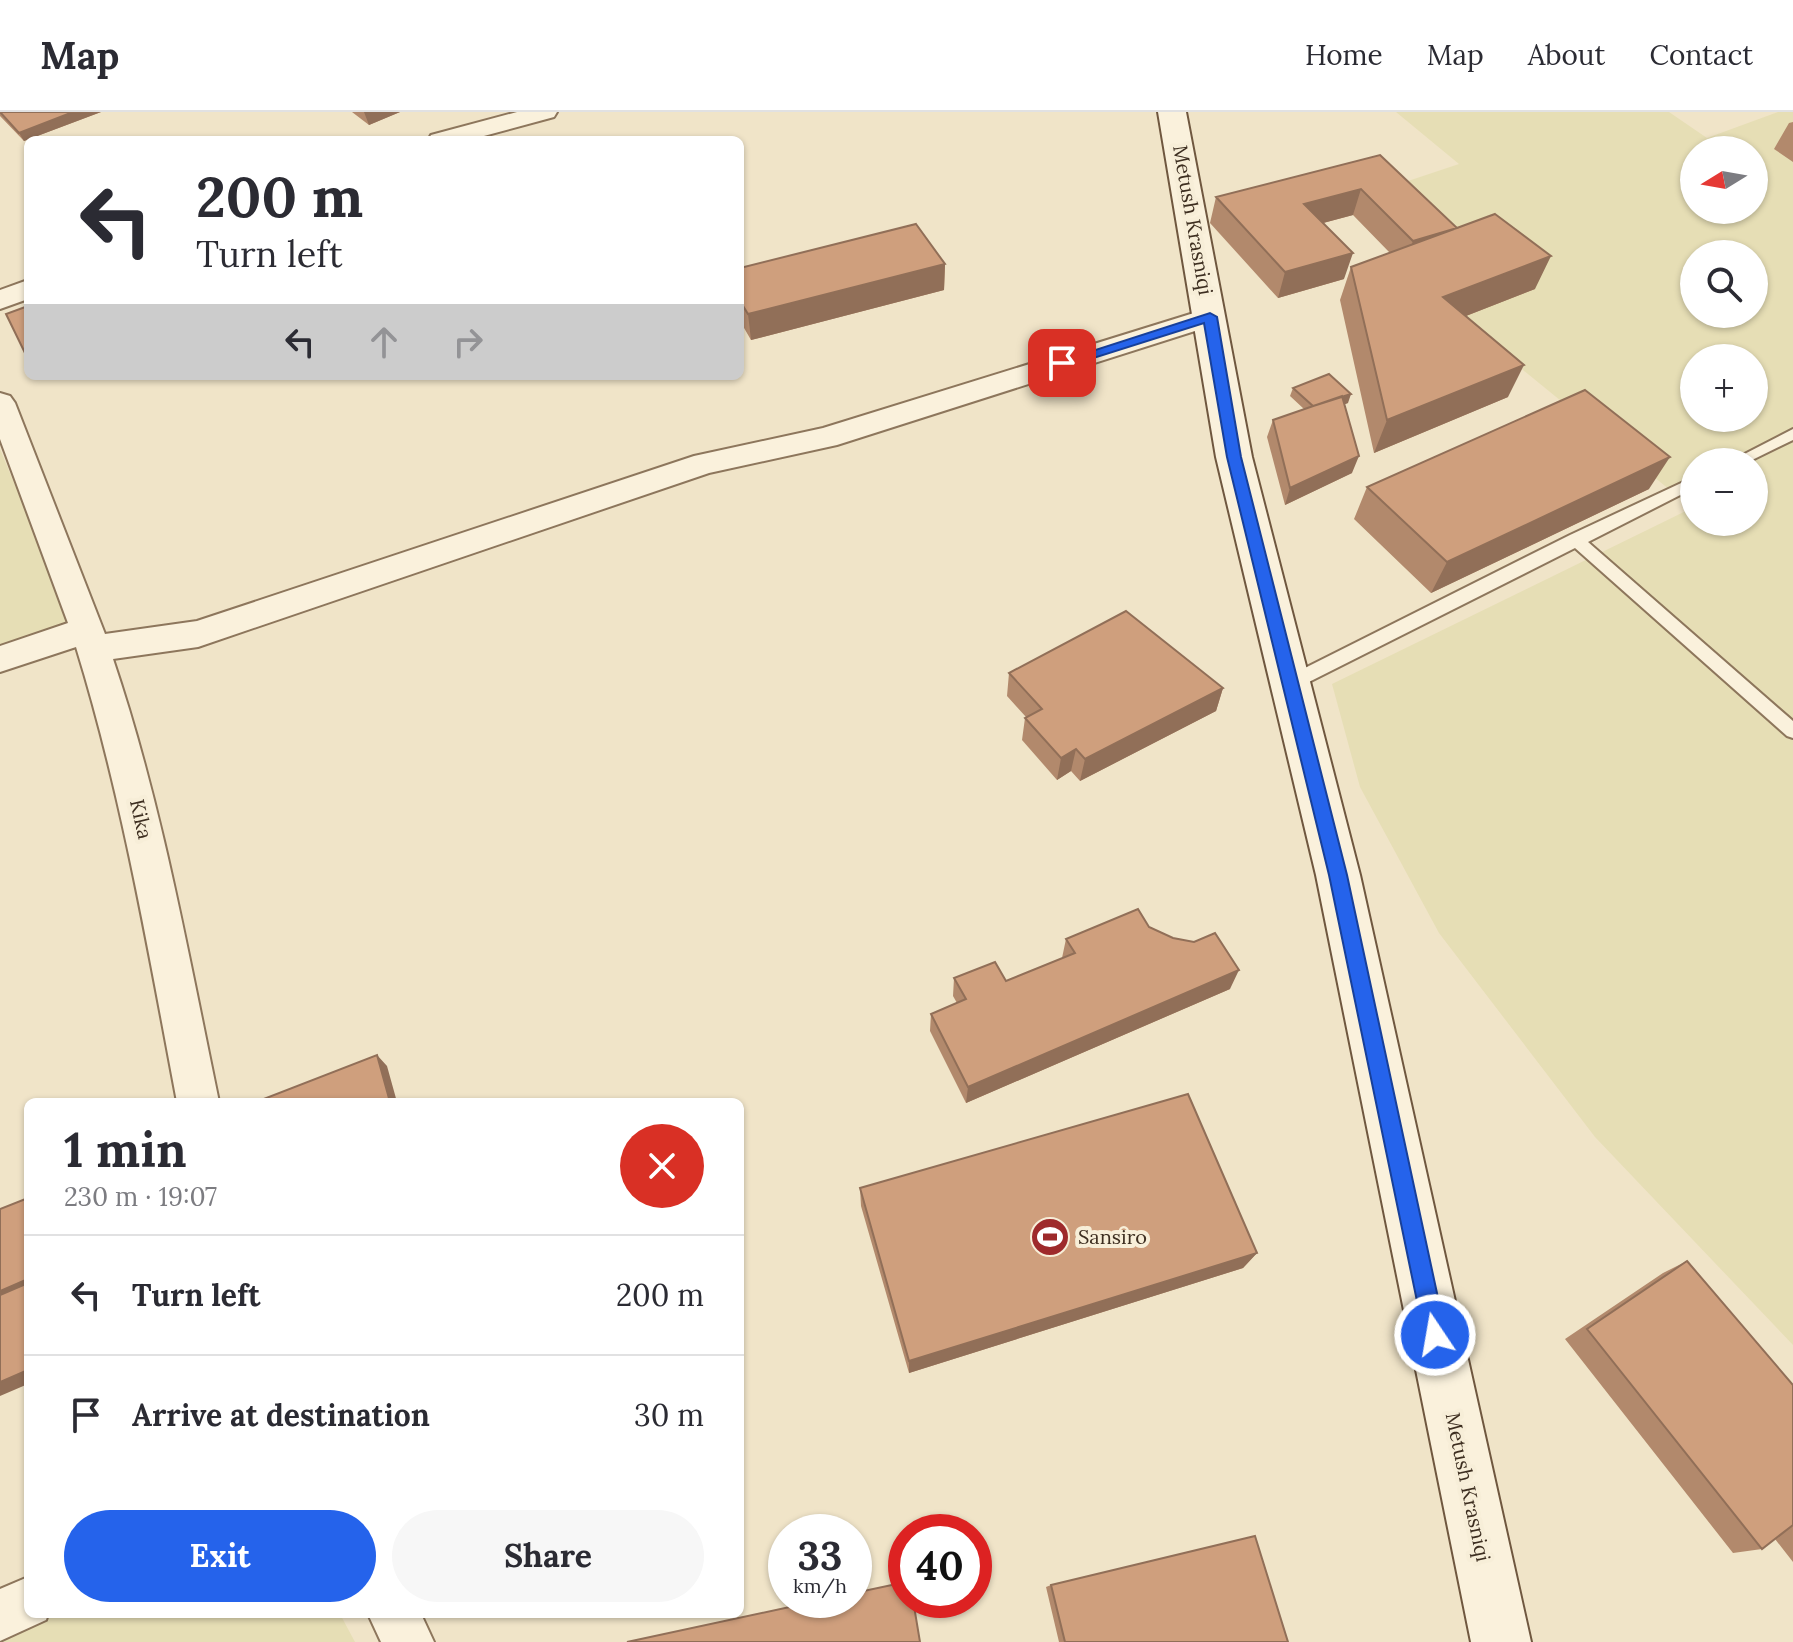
<!DOCTYPE html>
<html lang="en">
<head>
<meta charset="utf-8">
<style>
  :root { --surface:#fff; --page:#f7f7f7; --text:#2b2b33; --muted:#7c7c81; --line:#e1e1e2; --accent:#2563eb }
  body { margin:0; font-family:Lora,serif; background:var(--page); color:var(--text); height:100vh; display:flex; flex-direction:column; font-size:30px; white-space:nowrap }
  * { box-sizing:border-box; margin:0 }
  p { font-size:26px; color:var(--muted) }
  .icon { flex:none; width:44px; height:44px; fill:none; stroke:currentColor; stroke-width:2; stroke-linecap:round; stroke-linejoin:round }
  .map { position:relative; flex:1; overflow:hidden }
  .details { position:absolute; left:24px; top:986px; width:720px; height:520px; display:flex; flex-direction:column; background:var(--surface); border-radius:12px; box-shadow:0 2px 6px #0004 }
  .details>* { flex:none }
  .guide { position:absolute; left:24px; top:24px; width:720px; height:244px; border-radius:12px; box-shadow:0 2px 6px #0004; background:#fff; color:var(--text); overflow:hidden }
  .needle { width:52px; rotate:259deg }
  .controls { position:absolute; left:1680px; top:24px; display:grid; gap:16px }
  .controls a { display:grid; place-items:center; width:88px; height:88px; border-radius:50%; background:var(--surface); box-shadow:0 2px 6px #0004; font-size:40px }
  .speed { position:absolute; left:768px; top:1402px; display:flex; gap:16px; font-size:40px; font-weight:700; text-align:center }
  .speed>* { display:grid; place-content:center; width:104px; height:104px; border-radius:50%; background:var(--surface); box-shadow:0 2px 6px #0004; line-height:1 }
  .speed small { font-size:20px; font-weight:400 }
  .speed .limit { border:12px solid #d22; background:#fff; color:#111 }
  .pin { position:absolute; display:grid; place-items:center; width:68px; height:68px; color:#fff; margin:-34px; border-radius:16px; box-shadow:0 4px 12px #0006 }
  .me { position:absolute; width:88px; margin:-44px; rotate:348deg; stroke-linejoin:round; filter:drop-shadow(0 0 6px #0008) }
  .turn { display:flex; align-items:center; gap:28px; height:168px; padding:0 40px; font-size:36px }
  .turn .icon { width:104px; height:104px; stroke-width:2.5 }
  .turn b { display:block; font-size:56px; line-height:68px }
  .lanes { display:flex; align-items:center; height:76px; padding:0 40px; background:#0003; justify-content:center; gap:40px; direction:ltr }
  .lanes .off { opacity:.35 }
  .round { display:grid; place-items:center; flex:none; width:84px; height:84px; border-radius:42px; background:var(--page) }
  .head { display:flex; align-items:center; justify-content:space-between; height:136px; padding:0 40px }
  h1 { font-size:48px; font-weight:700; line-height:60px }
  .action { display:flex; gap:16px; margin-top:auto; padding:16px 40px }
  .action a { flex:1; height:92px; border-radius:48px; background:var(--accent); color:#fff; font-size:32px; font-weight:700; line-height:92px; text-align:center }
  .action a+a { background:var(--page); color:var(--text) }
  ul { padding:0; list-style:none }
  li { display:flex; align-items:center; gap:24px; height:120px; padding:0 40px; border-top:2px solid var(--line) }
  li div { flex:1 }
  li b { display:block; font-size:30px }
  li em { font-style:normal }
  header { display:flex; align-items:center; gap:48px; box-sizing:border-box; height:112px; padding:0 40px; background:var(--surface); border-bottom:2px solid var(--line) }
  header strong { font-size:38px }
  nav { display:flex; gap:44px; margin-inline-start:auto; font-size:28px }
  .map>svg:first-child { display:block }
  .farmland { fill:#e6deb5; fill-rule:evenodd }
  .lines { fill:none; stroke-linecap:round; stroke-linejoin:round }
  .lane-casing { stroke:#8d765c; stroke-width:4 }
  .street-casing { stroke:#8d765c; stroke-width:4 }
  .secondary-casing { stroke:#6f573f; stroke-width:4 }
  .lane { fill:#faf1dc; fill-rule:evenodd }
  .street { fill:#faf1dc; fill-rule:evenodd }
  .secondary { fill:#faf1dc; fill-rule:evenodd }
  .wall { fill:#b2896c }
  .shaded-wall { fill:#916f58 }
  .building { fill:#cf9f7d; stroke:#916f58; stroke-width:2 }
  .route { fill:#2563eb; stroke:#184099; stroke-width:2 }
  .labels { text-anchor:middle; stroke-width:8; stroke-linejoin:round; paint-order:stroke }
  .street-label { font-size:20px; fill:#3d2e20; stroke:#f7eed8 }
  .poi-label { font-size:20px; fill:#3d2e20; stroke:#f7eed8; text-anchor:start }
</style>
</head>
<body>
<header>
<strong>Map</strong>
<nav><a>Home</a><a>Map</a><a>About</a><a>Contact</a></nav>
</header>
<div class="map">
<svg width="1793" height="1530" viewBox="0 0 1793 1530">
  <rect width="100%" height="100%" fill="#f0e4c8"/>
  <path class="farmland" d="M1396 0H1669L1707 26 1778 0H1793V1233L1595 1025 1439 821 1360 675 1332 572 1692 396 1414 169 1381 78 1459 52ZM1694 38H1754V98H1694ZM1694 142H1754V202H1694ZM1694 246H1754V306H1694ZM1694 350H1754V410H1694Z
    M0 337 72 511 0 535Z
    M53 1502H340L355 1530H0V1527Z"/>
  <g class="lines">
    <g class="lane-casing">
      <path id="lane" d="M1793 317V328L1748 350H1729Z
        M1694 365V376L1588 430 1793 609V626L1787 624 1575 436 1295 577 1289 578 1281 572 1283 567 1570 423Z"/>
    </g>
    <g class="street-casing">
      <path id="street" d="M517 0H557L554 5 469 28H428L431 23Z
        M28 168V187L0 197V178Z
        M1210 196 1220 199 1224 205 1220 211 837 333 709 361 198 535 113 547C162 692 188 841 219 990H177C148 837 122 684 76 535L0 560V534L68 511 0 327V281L10 284 15 291 105 522 197 509 694 344 823 316Z
        M28 1465V1502H48L46 1508 0 1529V1477Z
        M368 1502H421L434 1530H381Z"/>
    </g>
    <g class="secondary-casing">
      <path id="secondary" d="M1158 0H1186L1252 345 1360 763 1531 1530H1471L1316 763 1216 345Z"/>
    </g>
    <use href="#lane" class="lane"/>
    <use href="#street" class="street"/>
    <use href="#secondary" class="secondary"/>
  </g>
  <path class="wall" d="M0 0H101L24 29 0 4Z
    M352 0H400L369 13Z
    M1793 10V50L1774 37 1789 11Z
    M1380 43 1457 116 1535 177 1466 204 1508 285 1374 341 1340 188 1351 155 1390 141 1353 103 1323 111 1344 167 1278 186 1210 111 1216 85Z
    M945 152 944 178 751 228 740 209V156Z
    M1293 276 1348 291 1344 292 1352 361 1285 393 1267 325 1273 308 1304 297 1290 284Z
    M1367 375 1649 377 1431 481 1354 407Z
    M1009 561 1223 576 1216 599 1080 669 1071 659 1057 668 1022 628 1025 606 1026 605 1007 584Z
    M1149 815 1230 877 966 991 930 919 931 902 957 891 953 884 954 866 1006 869 1062 846 1066 827Z
    M860 1076 1257 1141 1243 1156 909 1261 861 1094Z
    M1687 1149 1793 1273V1450L1775 1427 1762 1437 1733 1441 1565 1227 1663 1161Z
    M1051 1473 1288 1530H1059L1046 1475Z"/>
  <path class="shaded-wall" d="M73 0H101L24 29 19 21Z
    M364 0H400L369 13Z
    M1361 77 1353 103 1297 118 1304 92Z
    M1458 117 1404 154 1413 129Z
    M1353 141 1344 167 1278 186 1285 160Z
    M1551 144 1535 177 1430 218 1443 185Z
    M945 152 944 178 751 228 748 202Z
    M1524 253 1508 285 1374 341 1387 308Z
    M1351 282 1348 291 1312 305 1315 296Z
    M1359 344 1352 361 1285 393 1290 376Z
    M1670 345 1649 377 1431 481 1447 450Z
    M1223 576 1216 599 1080 669 1085 647Z
    M1076 637 1071 659 1057 668 1061 646Z
    M1239 858 1230 877 966 991 968 975Z
    M377 943 387 954 397 990H390Z
    M1257 1141 1243 1156 909 1261V1249Z
    M28 1167V1182L0 1194V1179Z
    M28 1258V1272L0 1284V1270Z"/>
  <path class="building" d="M0 0H73L19 21Z
    M1380 43 1457 116 1413 129 1361 77 1304 92 1353 141 1285 160 1216 85Z
    M1495 102 1551 144 1443 185 1524 253 1387 308 1351 155Z
    M916 112 945 152 748 202 740 189V156Z
    M28 194V240L25 241 6 202Z
    M1329 262 1351 282 1313 294 1293 276Z
    M1585 278 1670 345 1447 450 1367 375Z
    M1342 284 1359 344 1290 376 1273 308Z
    M1126 499 1223 576 1085 647 1076 637 1061 646 1025 606 1042 597 1009 561Z
    M1138 797 1149 815 1173 826 1194 830 1215 821 1239 858 968 975 931 902 966 887 954 866 995 850 1006 869 1075 841 1066 827Z
    M377 943 390 990H262L261 988Z
    M1188 982 1257 1141 909 1249 860 1076Z
    M28 1086V1167L0 1179V1097Z
    M1687 1149 1793 1273V1413L1762 1437 1587 1217Z
    M28 1171V1258L0 1270V1183Z
    M1255 1424 1288 1530H1065L1051 1473Z
    M906 1470V1488H913L920 1530H627L822 1488H854V1481Z"/>
  <path class="route" d="M1210 201 1217 205 1241 345 1347 763 1446 1223 1443 1231 1435 1234 1428 1231 1424 1223 1329 763 1227 345 1204 211 1062 256 1055 251Z"/>
  <defs>
    <g id="stadium-disc" transform="scale(2)"><circle r="9.5" fill="#9e2a2b" stroke="#f7eed8"/><path d="M0-5a6.5 5 0 1 0 0 10a6.5 5 0 1 0 0-10ZM-3.5-1.8h7v3.6h-7Z" fill="#fff"/></g>
  </defs>
  <g fill-rule="evenodd">
    <use href="#stadium-disc" x="1050" y="1125"/>
  </g>
  <g class="labels">
    <g class="street-label">
      <text transform="translate(1193 108) rotate(80)" y="7">Metush Krasniqi</text>
      <text transform="translate(141 707) rotate(77)" y="7">Kika</text>
      <text transform="translate(1468 1375) rotate(78)" y="7">Metush Krasniqi</text>
    </g>
    <g class="poi-label">
      <text x="1078" y="1132">Sansiro</text>
    </g>
  </g>
</svg>
<div class="controls">
<a><svg class="needle" viewBox="-14 -14 28 28"><path d="M0-13l5 13h-10z" fill="#e53935"/><path d="M0 13l5-13h-10z" fill="#7c7c81"/></svg></a>
<a><svg class="icon" aria-label="search" viewBox="0 0 24 24"><circle cx="10" cy="10" r="6"/><path d="M15 15l6 6"/></svg></a>
<a>+</a>
<a>−</a>
</div>
<div class="speed"><div>33<small>km/h</small></div><div class="limit">40</div></div>
<div class="pin" style="left:1062px;top:251px;background:#d93025"><svg class="icon" aria-label="arrive" viewBox="0 0 24 24"><path d="M6 21V4h12l-3 4 3 4H6"/></svg></div>
<svg class="me" style="left:1435px;top:1223px" viewBox="-20 -20 40 40"><circle r="17" fill="#2563eb" stroke="#fff" stroke-width="3"/><path d="M0-11L8 9 0 5-8 9z" fill="#fff"/></svg>
<div class="guide">
<div class="turn"><svg class="icon" aria-label="left" viewBox="0 0 24 24"><path d="M17 20v-9H6M10 6l-5 5 5 5"/></svg><div><b>200 m</b>Turn left</div></div>
<div class="lanes"><svg class="icon" aria-label="left" viewBox="0 0 24 24"><path d="M17 20v-9H6M10 6l-5 5 5 5"/></svg><svg class="icon off" aria-label="ahead" viewBox="0 0 24 24"><path d="M12 20V5M6 11l6-6 6 6"/></svg><svg class="icon off" aria-label="right" viewBox="0 0 24 24"><path d="M7 20v-9h11M14 6l5 5-5 5"/></svg></div>
</div>
<section class="details">
<div class="head"><div><h1>1 min</h1><p>230 m · 19:07</p></div><a class="round" style="background:#d93025;color:#fff"><svg class="icon" aria-label="close" viewBox="0 0 24 24"><path d="M6 6l12 12M18 6L6 18"/></svg></a></div>
<ul>
<li><svg class="icon" aria-label="left" viewBox="0 0 24 24"><path d="M17 20v-9H6M10 6l-5 5 5 5"/></svg><div><b>Turn left</b></div><em>200 m</em></li>
<li><svg class="icon" aria-label="arrive" viewBox="0 0 24 24"><path d="M6 21V4h12l-3 4 3 4H6"/></svg><div><b>Arrive at destination</b></div><em>30 m</em></li>
</ul>
<div class="action"><a>Exit</a><a>Share</a></div>
</section>
</div>
</body>
</html>
